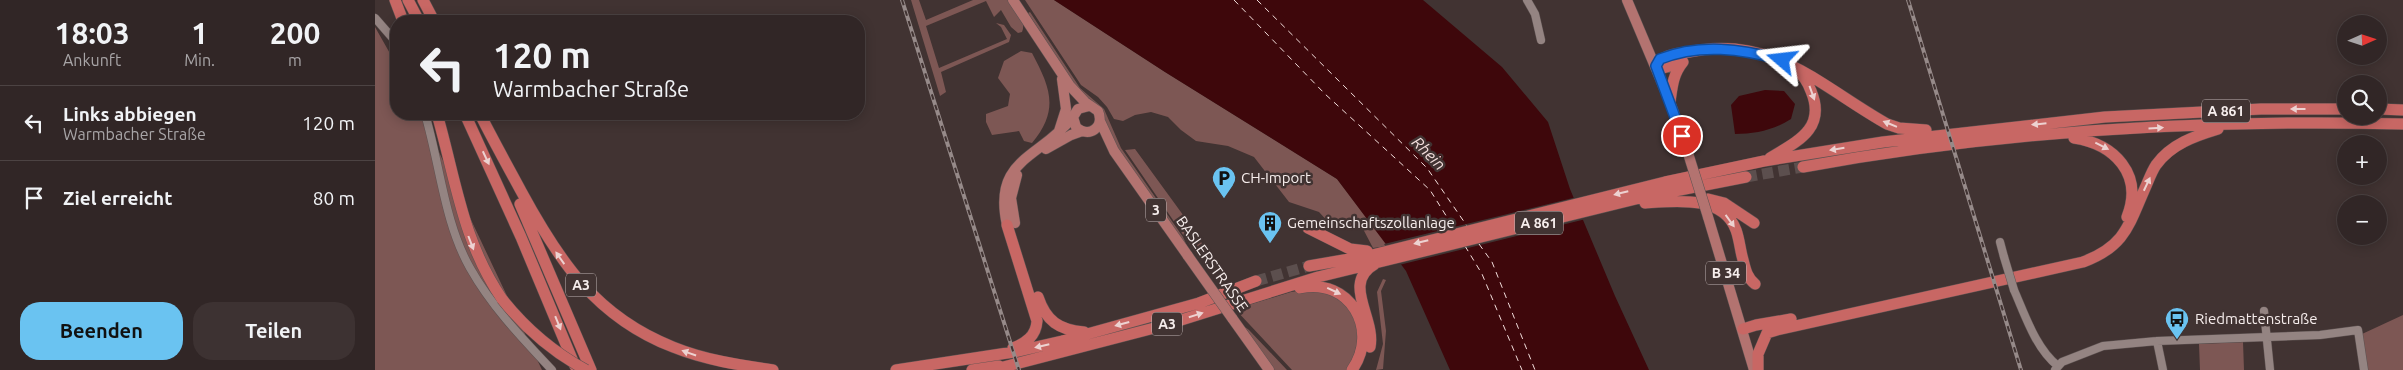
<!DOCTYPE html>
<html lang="de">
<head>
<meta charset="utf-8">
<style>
  :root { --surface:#312626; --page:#3d3232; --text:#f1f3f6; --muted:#a8a5a7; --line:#4c4343; --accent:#6ac3f1 }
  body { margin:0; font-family:Ubuntu,sans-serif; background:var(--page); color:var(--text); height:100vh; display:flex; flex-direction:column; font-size:19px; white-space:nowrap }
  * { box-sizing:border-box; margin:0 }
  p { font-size:16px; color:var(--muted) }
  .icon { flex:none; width:28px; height:28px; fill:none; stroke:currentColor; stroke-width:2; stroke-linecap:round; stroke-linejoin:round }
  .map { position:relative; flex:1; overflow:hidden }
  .side { display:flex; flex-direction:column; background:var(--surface); width:375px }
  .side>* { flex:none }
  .top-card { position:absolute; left:15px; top:15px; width:475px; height:105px; border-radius:20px; box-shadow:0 2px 12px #0003,0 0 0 1px var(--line); background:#312626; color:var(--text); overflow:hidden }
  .needle { width:32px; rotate:87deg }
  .tools { position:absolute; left:1962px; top:15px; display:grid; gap:10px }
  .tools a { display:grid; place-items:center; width:50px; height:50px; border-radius:50%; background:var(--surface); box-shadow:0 2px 12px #0003,0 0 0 1px var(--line); font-size:25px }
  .pin { position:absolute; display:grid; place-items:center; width:42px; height:42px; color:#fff; margin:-21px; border:2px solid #fff; border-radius:50%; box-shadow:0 1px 5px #0007 }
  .me { position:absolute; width:55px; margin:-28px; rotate:287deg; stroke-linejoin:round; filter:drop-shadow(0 0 4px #0008) }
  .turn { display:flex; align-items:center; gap:18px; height:105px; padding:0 20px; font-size:22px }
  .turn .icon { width:65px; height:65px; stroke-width:2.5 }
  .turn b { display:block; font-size:35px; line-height:42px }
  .eta { display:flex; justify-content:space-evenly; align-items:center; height:85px; text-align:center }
  .eta b { font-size:30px; font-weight:700; line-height:35px }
  .primary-button { display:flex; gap:10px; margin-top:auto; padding:10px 20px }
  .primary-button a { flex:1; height:58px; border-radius:20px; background:var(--accent); color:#111; font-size:20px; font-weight:700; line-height:58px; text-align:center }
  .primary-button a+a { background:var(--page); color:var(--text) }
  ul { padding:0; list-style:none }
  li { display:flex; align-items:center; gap:15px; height:75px; padding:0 20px; border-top:1px solid var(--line) }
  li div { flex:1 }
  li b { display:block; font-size:19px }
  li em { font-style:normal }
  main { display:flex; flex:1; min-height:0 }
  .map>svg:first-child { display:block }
  .green { fill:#7d5754 }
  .water { fill:#3e070b }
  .pier { fill:#413332 }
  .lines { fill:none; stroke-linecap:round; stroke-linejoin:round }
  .ferry { stroke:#f2dedc; stroke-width:1; stroke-dasharray:6 5; stroke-linecap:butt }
  .highway-tunnel { stroke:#5c4f4e; stroke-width:11; stroke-dasharray:11 5.5; stroke-linecap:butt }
  .minor-casing { stroke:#5d5251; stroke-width:9 }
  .major-casing { stroke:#5d5251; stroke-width:11 }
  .highway-casing { stroke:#5d5251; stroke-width:12 }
  .minor { stroke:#948482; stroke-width:8 }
  .major { stroke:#b37370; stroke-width:10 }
  .highway { stroke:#c86764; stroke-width:11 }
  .rail-casing { stroke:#968a89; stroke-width:4 }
  .rail { stroke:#413332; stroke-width:2; stroke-dasharray:5.5; stroke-linecap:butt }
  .minor-bridge-casing { stroke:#5d5251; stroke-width:9; stroke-linecap:butt }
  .major-bridge-casing { stroke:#5d5251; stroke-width:11; stroke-linecap:butt }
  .highway-bridge-casing { stroke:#5d5251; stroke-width:12; stroke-linecap:butt }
  .minor-bridge { stroke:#948482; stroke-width:8 }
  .major-bridge { stroke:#b37370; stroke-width:10 }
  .highway-bridge { stroke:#c86764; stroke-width:11 }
  .oneway { fill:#edd2d1 }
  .route-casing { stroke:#114b97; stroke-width:12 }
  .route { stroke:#1a73e8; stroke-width:9 }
  .labels { text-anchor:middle; stroke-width:5; stroke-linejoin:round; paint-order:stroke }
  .shield { fill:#413332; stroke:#c0b5b4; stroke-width:1 }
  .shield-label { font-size:14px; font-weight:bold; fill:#f6edec }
  .poi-label { font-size:15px; fill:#f6edec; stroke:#413332; text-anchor:start }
  .street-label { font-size:15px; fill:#f6edec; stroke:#413332 }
  .water-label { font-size:16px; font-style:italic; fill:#f2dedc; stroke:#413332 }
</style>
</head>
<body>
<main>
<section class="side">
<div class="eta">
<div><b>18:03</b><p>Ankunft</p></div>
<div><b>1</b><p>Min.</p></div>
<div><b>200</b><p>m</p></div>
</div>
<ul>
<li><svg class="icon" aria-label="left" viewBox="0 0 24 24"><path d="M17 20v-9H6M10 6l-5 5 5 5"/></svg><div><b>Links abbiegen</b><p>Warmbacher Straße</p></div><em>120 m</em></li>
<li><svg class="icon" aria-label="arrive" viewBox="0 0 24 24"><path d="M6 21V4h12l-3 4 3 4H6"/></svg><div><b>Ziel erreicht</b></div><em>80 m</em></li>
</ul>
<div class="primary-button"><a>Beenden</a><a>Teilen</a></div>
</section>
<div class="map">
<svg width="2028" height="370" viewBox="0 0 2028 370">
  <rect width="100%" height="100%" fill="#413332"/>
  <path class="green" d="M536 0H544L551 20 598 0H634C640 9 652 21 647 32L643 33 636 27 626 10 619 17 611 1 551 26 564 68 632 39 626 27 621 23 629 25 636 35 634 42 566 72 571 92 565 96Z
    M650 0H679L790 72 962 179 1013 246 998 248 986 225 980 222 975 230 956 225 944 212 914 202 879 157 853 146 821 141 806 130 793 117 776 112 760 115 748 121 739 119 732 107 723 97 706 85Z
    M655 12 705 88 729 109 746 148 808 237 815 253 706 95 653 13Z
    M0 27 21 64V114H46L167 370H0Z
    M646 51 657 53C675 87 685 110 657 143L649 141 644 131 617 135 611 122V114L633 106 635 94 623 78 629 61Z
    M760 149 827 241 826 242 829 246 824 258 750 150Z
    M1008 279 1011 280 1006 291 1011 331 1008 369 1001 370 1008 344 1002 292Z
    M935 289C943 292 954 293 961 297 988 314 987 347 971 370H917L860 309 916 292Z
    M2028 315V370H1993L1987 334Z
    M870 327 874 330 912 370H899Z
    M1868 342 1869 370H1825L1824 344Z"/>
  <path class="water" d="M679 0H1048L1127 67 1173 122 1195 189 1240 296 1274 370H1075L1031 271 962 179 790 72Z
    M1390 90 1409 91 1420 104 1416 119C1399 130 1380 134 1360 134L1356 105 1364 96Z"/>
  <path class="pier" d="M1202 197 1211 219 1024 265 1009 244Z"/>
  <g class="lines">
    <path class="ferry" d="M859 0 950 94 1055 190 1080 230
      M882 0 1052 168 1092 226
      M1104 244 1117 262 1160 370
      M1090 246 1107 274 1147 370"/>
    <path class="highway-tunnel" d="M1371 177 1428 167
      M881 281 934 266"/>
    <g class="minor-casing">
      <path id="minor" d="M1152 0 1160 14 1166 40
        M0 18 21 42
        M50 114C65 164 69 222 95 268 117 307 147 338 177 370
        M1625 242 1629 257
        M1639 290C1650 315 1661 349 1683 366
        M1889 311 1895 370
        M1782 341 1788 370
        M1680 370 1687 362 1728 346 1782 341 1945 335 1983 330 1989 370"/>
    </g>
    <g class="major-casing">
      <path id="major" d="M638 0 695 86 710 102 723 111C730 127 714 139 701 127L698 117 703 109 714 106
        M1252 0 1295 102 1312 150
        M725 121 739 151 813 256
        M684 131 691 109 687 79
        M671 149 696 135 707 131
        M1333 217 1379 370
        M640 223 636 198 642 175
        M632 225C617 158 665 159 698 117
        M857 318 894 370"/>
    </g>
    <g class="highway-casing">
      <path id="highway" d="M20 0 28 21
        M33 0 44 21
        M48 0 59 21
        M1308 62 1288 68 1281 66C1288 54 1302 54 1314 52 1398 34 1446 87 1512 124L1524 128 1551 130
        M1295 102C1297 87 1298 74 1308 62
        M2004 109 2028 110
        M62 114C81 180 87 240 127 299
        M90 114 146 237 200 366
        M105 114C118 140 132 165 146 191 184 261 221 317 298 347 330 360 364 365 398 370
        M1699 138C1739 144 1769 174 1752 217
        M1395 158C1421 142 1452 129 1436 91 1433 83 1428 74 1420 70
        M1428 167C1625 131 1828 119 2028 124
        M1333 199 1349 203 1379 223
        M1270 203C1300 201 1348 195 1361 230 1364 238 1365 248 1367 256 1370 267 1371 277 1380 284
        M145 204 216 370
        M632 225 662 321C661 336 651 343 638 348
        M933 228 975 249 992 251
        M934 266 997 255 1290 182 1389 161 1508 142 1730 117 1886 109H1971
        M925 288C975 277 1005 330 977 370
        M663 297C671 321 684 330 709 332
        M1368 329 1381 325 1416 319
        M995 347C1001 318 966 283 1000 264
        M521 370 639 352 687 341 824 303 881 281
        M597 370 624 366
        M617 370 787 326 943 277 1269 197 1371 177
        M1383 370V354L1392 333 1402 330 1708 262C1751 246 1754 224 1771 186 1774 179 1777 171 1781 165 1796 144 1820 136 1843 129"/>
    </g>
    <use href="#minor" class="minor"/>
    <use href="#major" class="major"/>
    <use href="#highway" class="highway"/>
    <g class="rail-casing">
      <path id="rail" d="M527 0 644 370
        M1533 0 1646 370"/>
    </g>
    <use href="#rail" class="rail"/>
    <g class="minor-bridge-casing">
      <path id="minor-bridge" d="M1629 257 1639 290"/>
    </g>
    <g class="major-bridge-casing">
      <path id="major-bridge" d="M1312 150 1333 217
        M813 256 857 318"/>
    </g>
    <g class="highway-bridge-casing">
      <path id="highway-bridge" d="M127 299C150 328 178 352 211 370"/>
    </g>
    <use href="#minor-bridge" class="minor-bridge"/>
    <use href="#major-bridge" class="major-bridge"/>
    <use href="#highway-bridge" class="highway-bridge"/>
  </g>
  <defs><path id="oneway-solid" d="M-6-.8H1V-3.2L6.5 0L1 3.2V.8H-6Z" transform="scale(1.25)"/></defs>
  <g class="oneway">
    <use href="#oneway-solid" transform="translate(1437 93) rotate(70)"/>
    <use href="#oneway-solid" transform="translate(1923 109) rotate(180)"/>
    <use href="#oneway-solid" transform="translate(1515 124) rotate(-158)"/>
    <use href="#oneway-solid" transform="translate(1664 124) rotate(174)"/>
    <use href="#oneway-solid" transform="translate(1781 128) rotate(-3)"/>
    <use href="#oneway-solid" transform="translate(1727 146) rotate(27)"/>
    <use href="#oneway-solid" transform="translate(1462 149) rotate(171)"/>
    <use href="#oneway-solid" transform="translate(111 158) rotate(65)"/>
    <use href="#oneway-solid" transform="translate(1772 184) rotate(-65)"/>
    <use href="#oneway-solid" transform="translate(1246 193) rotate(166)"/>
    <use href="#oneway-solid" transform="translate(1355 221) rotate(54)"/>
    <use href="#oneway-solid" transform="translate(1046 242) rotate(166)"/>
    <use href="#oneway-solid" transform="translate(96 243) rotate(69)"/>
    <use href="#oneway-solid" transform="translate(185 258) rotate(-125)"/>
    <use href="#oneway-solid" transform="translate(959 291) rotate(25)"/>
    <use href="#oneway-solid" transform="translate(821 315) rotate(-17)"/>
    <use href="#oneway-solid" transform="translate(183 323) rotate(68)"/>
    <use href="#oneway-solid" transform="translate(747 324) rotate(165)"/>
    <use href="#oneway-solid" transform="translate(667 346) rotate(167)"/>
    <use href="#oneway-solid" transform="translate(314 353) rotate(-161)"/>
  </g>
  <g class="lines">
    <g class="route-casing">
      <path id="route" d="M1307 136 1281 66 1285 59C1325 43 1367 49 1407 60"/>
    </g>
    <use href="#route" class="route"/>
  </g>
  <defs>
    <g id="parking-pin" transform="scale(1.25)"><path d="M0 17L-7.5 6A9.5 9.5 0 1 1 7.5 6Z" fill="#6ac3f1" stroke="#413332"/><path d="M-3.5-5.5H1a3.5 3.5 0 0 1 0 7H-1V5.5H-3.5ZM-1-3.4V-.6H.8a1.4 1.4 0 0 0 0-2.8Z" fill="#111"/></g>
    <g id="building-pin" transform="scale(1.25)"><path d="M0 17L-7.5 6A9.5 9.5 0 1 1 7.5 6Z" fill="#6ac3f1" stroke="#413332"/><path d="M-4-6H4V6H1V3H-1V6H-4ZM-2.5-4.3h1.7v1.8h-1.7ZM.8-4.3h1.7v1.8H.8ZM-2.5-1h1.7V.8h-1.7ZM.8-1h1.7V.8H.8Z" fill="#111"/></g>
    <g id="bus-pin" transform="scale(1.25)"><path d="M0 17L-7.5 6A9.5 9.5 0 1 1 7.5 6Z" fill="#6ac3f1" stroke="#413332"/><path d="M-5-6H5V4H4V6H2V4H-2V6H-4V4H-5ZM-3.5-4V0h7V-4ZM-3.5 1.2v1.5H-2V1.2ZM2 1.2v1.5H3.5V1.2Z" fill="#111"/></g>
  </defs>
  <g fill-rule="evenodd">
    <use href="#parking-pin" x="849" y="178"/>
    <use href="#building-pin" x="895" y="223"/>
    <use href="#bus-pin" x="1802" y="319"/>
  </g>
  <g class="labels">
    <g class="shield">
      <rect x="1827" y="99.5" width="48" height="23" rx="4"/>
      <rect x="771" y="198.5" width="20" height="23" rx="4"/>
      <rect x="1140" y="211.5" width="48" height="23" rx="4"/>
      <rect x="1331" y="261.5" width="40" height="23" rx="4"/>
      <rect x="191" y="273.5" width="30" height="23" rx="4"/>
      <rect x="777" y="312.5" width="30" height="23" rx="4"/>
    </g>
    <g class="shield-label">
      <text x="1851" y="116">A 861</text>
      <text x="781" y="215">3</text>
      <text x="1164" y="228">A 861</text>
      <text x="1351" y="278">B 34</text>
      <text x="206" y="290">A3</text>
      <text x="792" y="329">A3</text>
    </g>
    <g class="poi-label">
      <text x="866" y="183">CH-Import</text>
      <text x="912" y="228">Gemeinschaftszollanlage</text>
      <text x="1820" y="324">Riedmattenstraße</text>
    </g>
    <g class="street-label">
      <text transform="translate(837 264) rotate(55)" y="5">BASLERSTRASSE</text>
    </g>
    <g class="water-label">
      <text transform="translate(1054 153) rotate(45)" y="6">Rhein</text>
    </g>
  </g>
</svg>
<div class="tools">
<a><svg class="needle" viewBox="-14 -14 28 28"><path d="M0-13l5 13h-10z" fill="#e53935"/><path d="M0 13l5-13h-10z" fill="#a8a5a7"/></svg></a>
<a><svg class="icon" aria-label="search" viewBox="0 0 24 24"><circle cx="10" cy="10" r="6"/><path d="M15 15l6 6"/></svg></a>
<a>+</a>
<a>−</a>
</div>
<div class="pin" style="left:1307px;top:136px;background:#d93025"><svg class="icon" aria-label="arrive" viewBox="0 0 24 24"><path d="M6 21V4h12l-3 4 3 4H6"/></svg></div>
<svg class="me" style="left:1407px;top:60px" viewBox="-20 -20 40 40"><path d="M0-17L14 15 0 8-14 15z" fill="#1a73e8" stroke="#fff" stroke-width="4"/></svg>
<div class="top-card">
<div class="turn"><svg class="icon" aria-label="left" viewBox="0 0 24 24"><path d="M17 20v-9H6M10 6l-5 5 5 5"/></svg><div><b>120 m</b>Warmbacher Straße</div></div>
</div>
</div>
</main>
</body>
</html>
